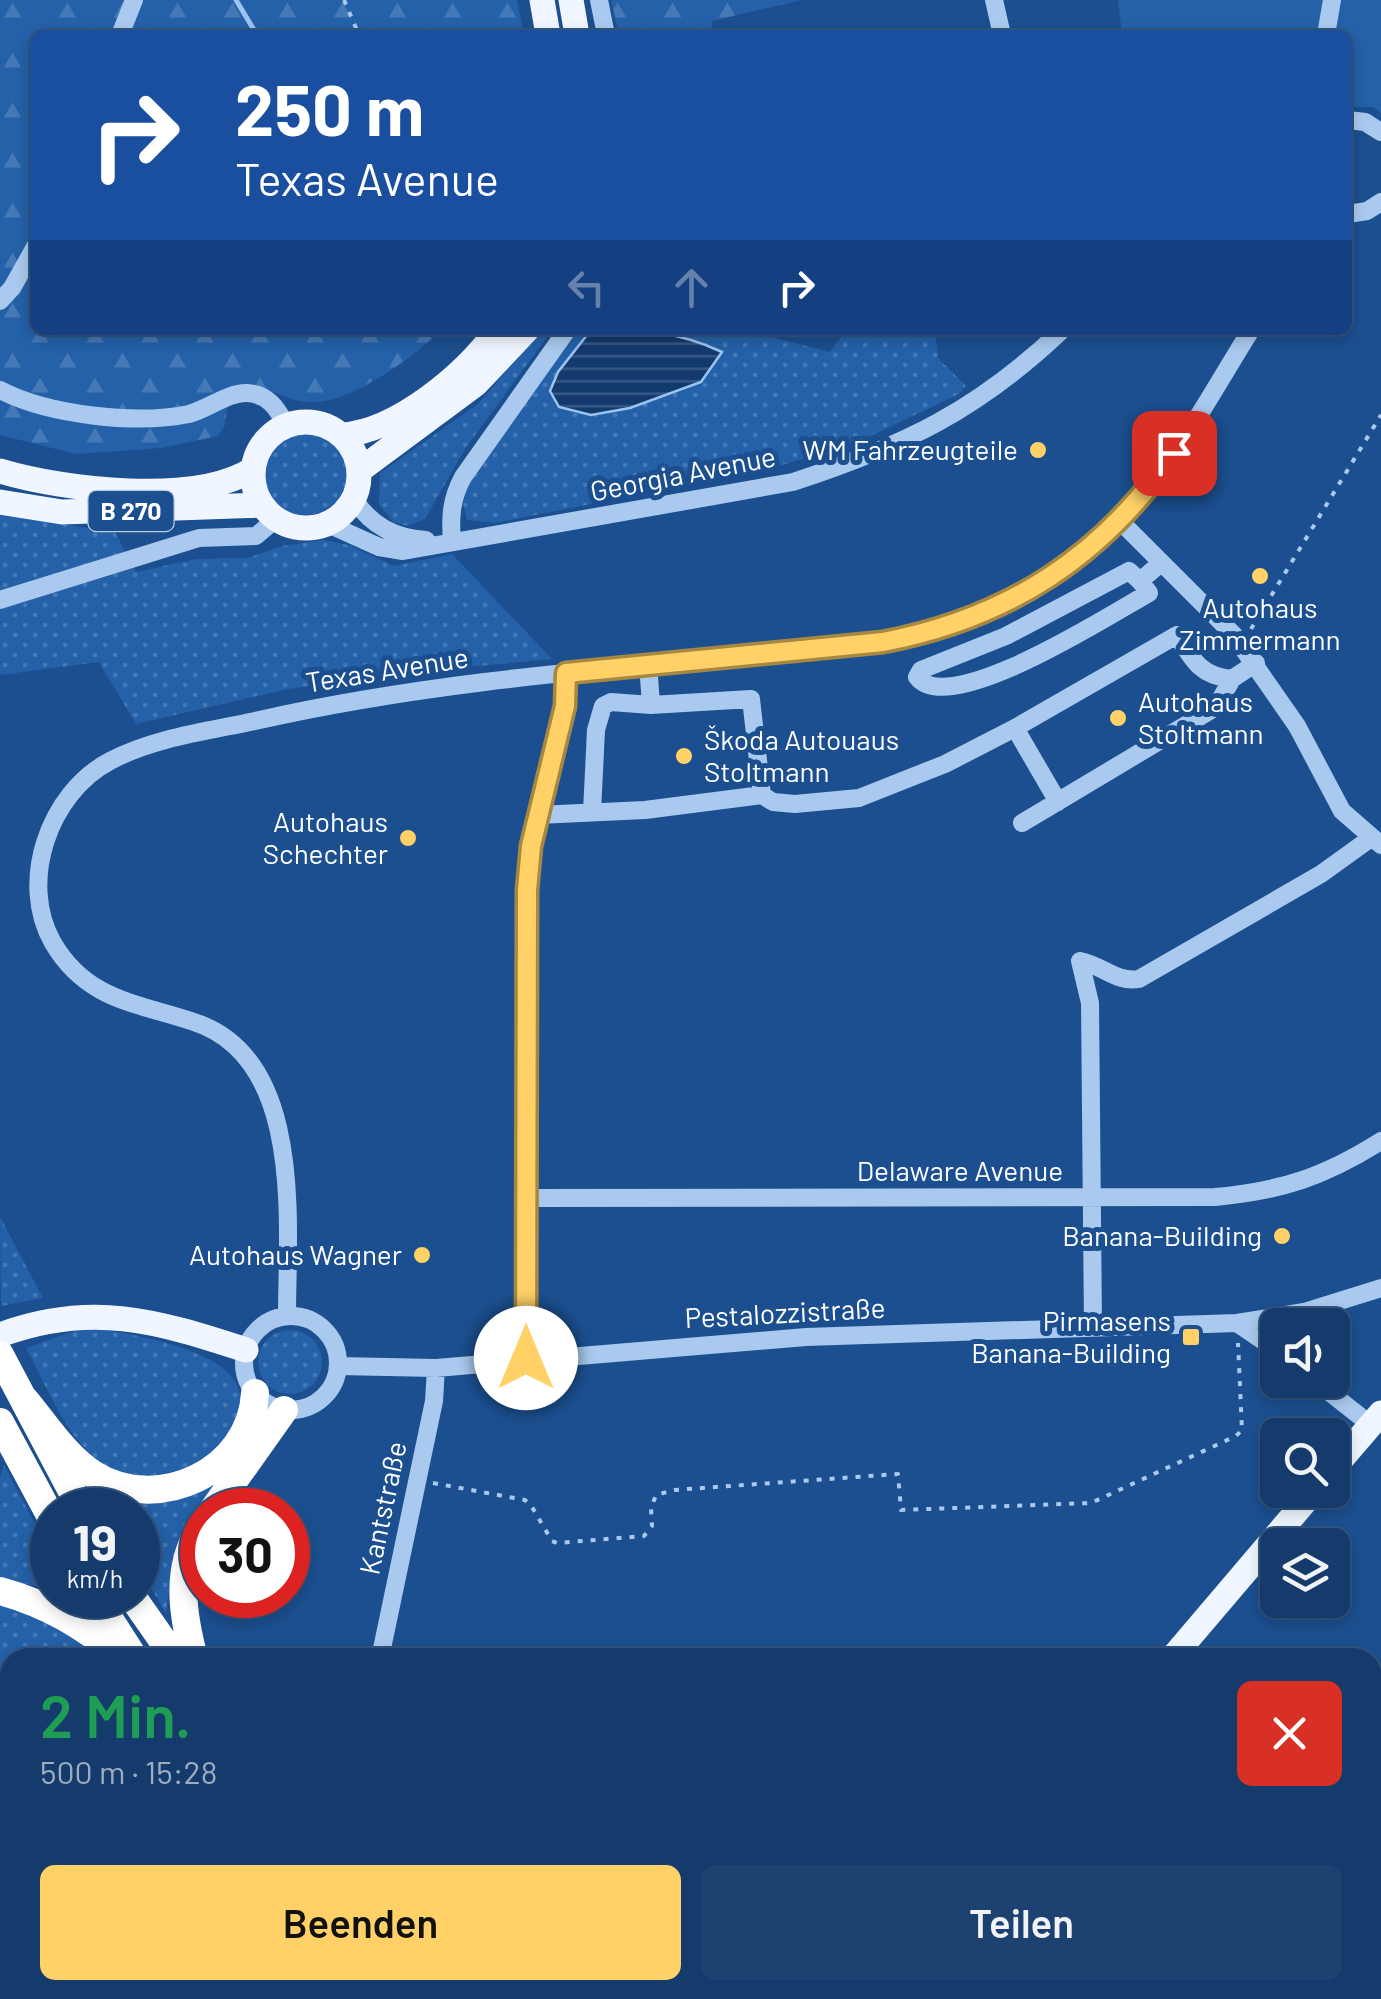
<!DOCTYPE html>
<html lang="de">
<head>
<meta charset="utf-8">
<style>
  :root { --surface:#143b6b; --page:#1d4271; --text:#f1f3f6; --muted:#9dadc1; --line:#33557e; --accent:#ffd166 }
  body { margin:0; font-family:Barlow,sans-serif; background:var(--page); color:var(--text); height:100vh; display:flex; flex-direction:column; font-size:38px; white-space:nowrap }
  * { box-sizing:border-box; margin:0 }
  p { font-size:32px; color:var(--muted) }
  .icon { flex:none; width:55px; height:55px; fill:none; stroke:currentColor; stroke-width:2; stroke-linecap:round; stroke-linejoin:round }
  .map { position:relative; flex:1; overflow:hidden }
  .sheet { position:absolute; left:0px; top:1648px; width:1382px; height:352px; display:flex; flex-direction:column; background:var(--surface); border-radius:30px 30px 0 0; box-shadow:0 5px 15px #0003,0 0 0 2px var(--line) }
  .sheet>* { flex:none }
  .banner { position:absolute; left:30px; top:30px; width:1322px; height:305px; border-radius:15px; box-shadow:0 5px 15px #0003,0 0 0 2px var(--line); background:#1a4fa0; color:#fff; overflow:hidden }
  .controls { position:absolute; left:1260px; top:1308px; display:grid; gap:20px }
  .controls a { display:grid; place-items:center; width:90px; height:90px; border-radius:15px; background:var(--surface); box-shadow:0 5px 15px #0003,0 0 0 2px var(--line); font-size:50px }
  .speed { position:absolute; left:30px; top:1488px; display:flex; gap:20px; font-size:50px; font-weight:700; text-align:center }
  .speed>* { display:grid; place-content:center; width:130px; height:130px; border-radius:50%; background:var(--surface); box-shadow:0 5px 15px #0003,0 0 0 2px var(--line); line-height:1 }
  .speed small { font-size:25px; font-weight:400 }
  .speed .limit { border:15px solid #d22; background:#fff; color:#111 }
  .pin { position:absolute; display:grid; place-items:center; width:85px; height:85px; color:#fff; margin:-42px; border-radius:20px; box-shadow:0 5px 15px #0006 }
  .me { position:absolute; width:110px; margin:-55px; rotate:0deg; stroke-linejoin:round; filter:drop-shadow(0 0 8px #0008) }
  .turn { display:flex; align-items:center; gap:35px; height:210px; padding:0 40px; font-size:45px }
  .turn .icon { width:130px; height:130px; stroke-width:2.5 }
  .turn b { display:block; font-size:70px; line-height:85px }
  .lanes { display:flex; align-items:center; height:95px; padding:0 40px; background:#0003; justify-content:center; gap:50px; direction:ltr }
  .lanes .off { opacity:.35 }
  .round { display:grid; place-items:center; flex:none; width:105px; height:105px; border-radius:15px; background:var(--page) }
  .overview { display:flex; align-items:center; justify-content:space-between; height:170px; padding:0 40px }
  h1 { font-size:60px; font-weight:600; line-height:75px; color:#1e9e55 }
  .button { display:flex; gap:20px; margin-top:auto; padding:20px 40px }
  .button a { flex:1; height:115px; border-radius:15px; background:var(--accent); color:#111; font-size:40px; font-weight:600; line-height:115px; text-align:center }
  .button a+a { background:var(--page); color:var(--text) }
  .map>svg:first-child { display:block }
  .grass { fill:url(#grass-dots) }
  .forest { fill:url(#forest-firs) }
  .garden { fill:#2461a8 }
  .water { fill:url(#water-rules); stroke:#9cc4f0; stroke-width:2.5 }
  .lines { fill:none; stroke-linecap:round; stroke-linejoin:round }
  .stream { stroke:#9cc4f0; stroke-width:5 }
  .path { stroke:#a9c9ee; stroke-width:4; stroke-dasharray:5 8; stroke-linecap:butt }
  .minor { stroke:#a9c9ee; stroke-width:18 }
  .major { stroke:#f0f6ff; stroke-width:25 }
  .highway { stroke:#fff; stroke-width:28 }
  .route-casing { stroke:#a68842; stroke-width:25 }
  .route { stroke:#ffd166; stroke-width:18 }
  .poi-dot { fill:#ffd166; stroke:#1b4f8f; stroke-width:4 }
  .labels { text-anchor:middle; stroke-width:10; stroke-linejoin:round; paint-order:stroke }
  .shield { fill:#1b4f8f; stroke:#bbcadd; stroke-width:2.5 }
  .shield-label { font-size:25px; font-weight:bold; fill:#fff }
  .poi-label { font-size:28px; fill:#fff; stroke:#1b4f8f; text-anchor:end }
  .street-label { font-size:28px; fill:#fff; stroke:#1b4f8f }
</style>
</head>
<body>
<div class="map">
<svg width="1381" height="1999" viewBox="0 0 1381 1999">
  <defs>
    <pattern id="grass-dots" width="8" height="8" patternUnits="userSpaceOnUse" patternTransform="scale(2.5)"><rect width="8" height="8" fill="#2461a8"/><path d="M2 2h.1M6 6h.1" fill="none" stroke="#4579b5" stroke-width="1.8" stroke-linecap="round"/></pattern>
    <pattern id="forest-firs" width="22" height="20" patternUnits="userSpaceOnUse" patternTransform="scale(2.5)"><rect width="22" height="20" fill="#2461a8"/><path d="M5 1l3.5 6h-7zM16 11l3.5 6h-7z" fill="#4579b5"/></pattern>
    <pattern id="water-rules" width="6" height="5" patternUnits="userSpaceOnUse" patternTransform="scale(2.5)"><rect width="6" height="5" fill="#123a6d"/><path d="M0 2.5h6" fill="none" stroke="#365883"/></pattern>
  </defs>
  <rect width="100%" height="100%" fill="#1b4f8f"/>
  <path class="grass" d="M541 330H552L465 449 425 519 408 526 393 522 379 504 380 473 478 404Z
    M575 330H745L830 352 846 330H935L938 358 966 386 959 394 858 442 769 469 495 523 467 520 463 504 467 484Z
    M263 473a42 42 0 1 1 84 0a42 42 0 1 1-84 0Z
    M0 515 115 532 136 572 196 559 248 558 281 546 323 540 349 545 394 566 452 554 552 659 382 675 288 689 136 724 99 662 0 675Z
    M0 1217 43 1298 1 1306Z
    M97 1329C130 1333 213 1349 232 1377 274 1439 161 1503 101 1463 68 1441 45 1383 26 1348L74 1331Z
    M258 1362a32 32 0 1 1 64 0a32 32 0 1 1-64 0Z
    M4 1465 52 1556V1593L41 1587 0 1579V1478Z
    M232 1468C189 1512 171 1554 166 1614L138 1565V1510H105L93 1489 166 1501 188 1497Z
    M0 1602 59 1621 104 1657 10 1658V1713L0 1711Z
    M432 1990H574L601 1999H480L454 1991 436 1994Z"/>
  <path class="forest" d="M0 0H517L524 35H35V330H441C414 357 352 403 312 402 278 402 265 377 229 391L225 425 218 436 161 448 76 454 0 435Z
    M611 0H802L712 21 711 35H619Z"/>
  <path class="garden" d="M1118 0H1381V113L1373 107H1348V35H1122Z"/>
  <path class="water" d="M591 330C641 330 675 330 722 352L701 382 630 408 591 415 559 407 550 391 558 372Z"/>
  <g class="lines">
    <path class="stream" d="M236 0 257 35"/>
    <path class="path" d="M344 0 359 35
      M1251 629 1381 415
      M433 1483 525 1500 532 1507 552 1541 557 1543 644 1536 652 1526 651 1508 656 1495 674 1490 898 1474 901 1510 1091 1503 1236 1436 1242 1430 1238 1343
      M864 1990 887 1999"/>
    <path class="minor" d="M599 0 606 35
      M994 0 1002 35
      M120 35 134 0
      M1326 35 1332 0
      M1348 120 1365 122 1381 132
      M1348 214 1367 211 1381 202
      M0 301 12 288 35 247
      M0 390C48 415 136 425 189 414 208 409 229 392 247 393 268 394 277 408 286 425
      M354 499C371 526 395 538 426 540
      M1120 521 1233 634 1297 726 1342 811 1381 845
      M328 524 379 547 403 551 793 482C903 446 977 411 1062 330
      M452 542C450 517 451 499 463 477L567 330
      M1140 581 1149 593C1111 614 949 719 917 677L921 670 1006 636 1129 571 1140 581 1161 563
      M0 600 199 538 256 536 276 519
      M762 795 773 802 795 804 859 798 945 764 1015 728
      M1058 802 1015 728 1177 635C1193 661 1201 676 1232 679
      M592 812 596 730 603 706 611 702 651 705
      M538 815 645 810 762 795 751 699 651 705 648 663
      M1022 823 1216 707 1232 679 1256 663
      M1080 961 1090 1003 1093 1328
      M1080 961C1102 965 1116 983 1139 979L1321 874 1371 838
      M527 1198 1215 1197C1281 1191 1324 1177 1381 1141
      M287 1316C287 1224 305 1058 194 1022 138 1003 87 1001 53 943 18 882 49 793 110 761 153 738 208 731 255 721 461 674 674 665 883 642 989 622 1086 570 1152 484 1189 436 1219 381 1251 330
      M244 1363a47 47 0 1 1 94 0a47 47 0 1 1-94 0Z
      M1237 1323 1278 1351
      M526 1359 527 890 531 846 565 705 566 673
      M338 1366 436 1368 806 1337 1237 1323 1304 1312 1381 1288
      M1314 1380 1371 1425
      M380 1658 434 1401 436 1368
      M1372 1727 1381 1729
      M1372 1847 1381 1809
      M10 1886 4 1904 10 1919
      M0 1948 10 1942
      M151 1990 161 1999
      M1209 1990 1223 1999"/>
    <path class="major" d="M542 0 548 35
      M571 0 577 35
      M253 475a53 53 0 1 1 106 0a53 53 0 1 1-106 0Z
      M342 435C398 431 465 374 497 330
      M360 470 476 384 527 330
      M0 471C63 490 196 506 253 469
      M0 502 62 512 262 505
      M0 1335C91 1301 157 1321 246 1350
      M1332 1470 1381 1413
      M1172 1658 1315 1490
      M0 1735 10 1738
      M400 1990 408 1999
      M632 1999 644 1990"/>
    <path class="highway" d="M0 1355 82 1510
      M25 1400C45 1424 66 1457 93 1474 158 1515 251 1471 255 1393
      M0 1422 52 1519
      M213 1510 284 1410
      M0 1591C48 1604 84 1626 123 1658
      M94 1595 131 1653
      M131 1595 175 1658
      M194 1658C182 1613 175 1567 202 1526
      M658 1990 686 1999
      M757 1990 785 1999"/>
  </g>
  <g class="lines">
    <g class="route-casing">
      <path id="route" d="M526 1358 527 890 531 846 565 706 566 673 883 642C1008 618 1101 558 1174 453"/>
    </g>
    <use href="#route" class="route"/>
  </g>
  <g class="poi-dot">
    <circle cx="1038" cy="450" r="10"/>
    <circle cx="1260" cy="576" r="10"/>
    <circle cx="1118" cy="718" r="10"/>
    <circle cx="684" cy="756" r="10"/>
    <circle cx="408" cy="838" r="10"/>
    <circle cx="1282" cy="1236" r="10"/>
    <circle cx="422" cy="1255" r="10"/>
    <rect x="1181" y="1327" width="20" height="20" rx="5"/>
  </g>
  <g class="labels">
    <rect class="shield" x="88.5" y="491" width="85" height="40" rx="8"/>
    <g class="shield-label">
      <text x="131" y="520">B 270</text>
    </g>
    <g class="poi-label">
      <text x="1018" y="460">WM Fahrzeugteile</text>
      <text x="1260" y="618" text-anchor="middle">Autohaus<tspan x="1260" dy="32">Zimmermann</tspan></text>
      <text x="1138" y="712" text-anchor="start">Autohaus<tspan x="1138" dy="32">Stoltmann</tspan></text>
      <text x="704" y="750" text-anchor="start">Škoda Autouaus<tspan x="704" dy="32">Stoltmann</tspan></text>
      <text x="388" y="832">Autohaus<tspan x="388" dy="32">Schechter</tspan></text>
      <text x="1262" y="1246">Banana-Building</text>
      <text x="402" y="1265">Autohaus Wagner</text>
      <text x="1171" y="1331">Pirmasens<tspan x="1171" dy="32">Banana-Building</tspan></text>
    </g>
    <g class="street-label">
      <text transform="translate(683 474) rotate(-11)" y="10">Georgia Avenue</text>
      <text transform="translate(387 670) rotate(-9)" y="10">Texas Avenue</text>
      <text x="960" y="1181">Delaware Avenue</text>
      <text transform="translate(785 1313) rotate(-3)" y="10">Pestalozzistraße</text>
      <text transform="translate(383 1508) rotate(-78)" y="10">Kantstraße</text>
    </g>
  </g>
</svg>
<div class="controls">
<a><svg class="icon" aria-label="sound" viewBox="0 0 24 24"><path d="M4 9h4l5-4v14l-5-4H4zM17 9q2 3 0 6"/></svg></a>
<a><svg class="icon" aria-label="search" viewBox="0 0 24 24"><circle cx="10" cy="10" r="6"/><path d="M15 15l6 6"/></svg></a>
<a><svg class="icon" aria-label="layers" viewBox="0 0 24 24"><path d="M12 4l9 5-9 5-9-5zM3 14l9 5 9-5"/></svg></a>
</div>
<div class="speed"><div>19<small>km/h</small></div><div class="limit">30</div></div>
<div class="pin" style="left:1174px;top:453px;background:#d93025"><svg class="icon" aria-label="arrive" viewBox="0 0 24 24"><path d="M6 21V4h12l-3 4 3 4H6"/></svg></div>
<svg class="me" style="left:526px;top:1358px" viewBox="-20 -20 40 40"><circle r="19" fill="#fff"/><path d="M0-13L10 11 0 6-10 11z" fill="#ffd166"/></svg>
<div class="banner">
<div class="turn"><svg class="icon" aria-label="right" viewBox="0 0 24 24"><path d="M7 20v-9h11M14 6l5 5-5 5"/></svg><div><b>250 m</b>Texas Avenue</div></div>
<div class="lanes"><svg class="icon off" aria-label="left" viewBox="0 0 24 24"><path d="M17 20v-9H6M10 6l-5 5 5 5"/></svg><svg class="icon off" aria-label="ahead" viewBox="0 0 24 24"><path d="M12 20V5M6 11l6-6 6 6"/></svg><svg class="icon" aria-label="right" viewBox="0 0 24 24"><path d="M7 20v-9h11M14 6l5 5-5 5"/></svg></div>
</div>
<section class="sheet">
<div class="overview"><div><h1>2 Min.</h1><p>500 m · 15:28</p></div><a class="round" style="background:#d93025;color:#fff"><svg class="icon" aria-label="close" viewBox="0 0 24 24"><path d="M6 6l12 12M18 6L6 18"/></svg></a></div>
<div class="button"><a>Beenden</a><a>Teilen</a></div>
</section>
</div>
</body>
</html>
